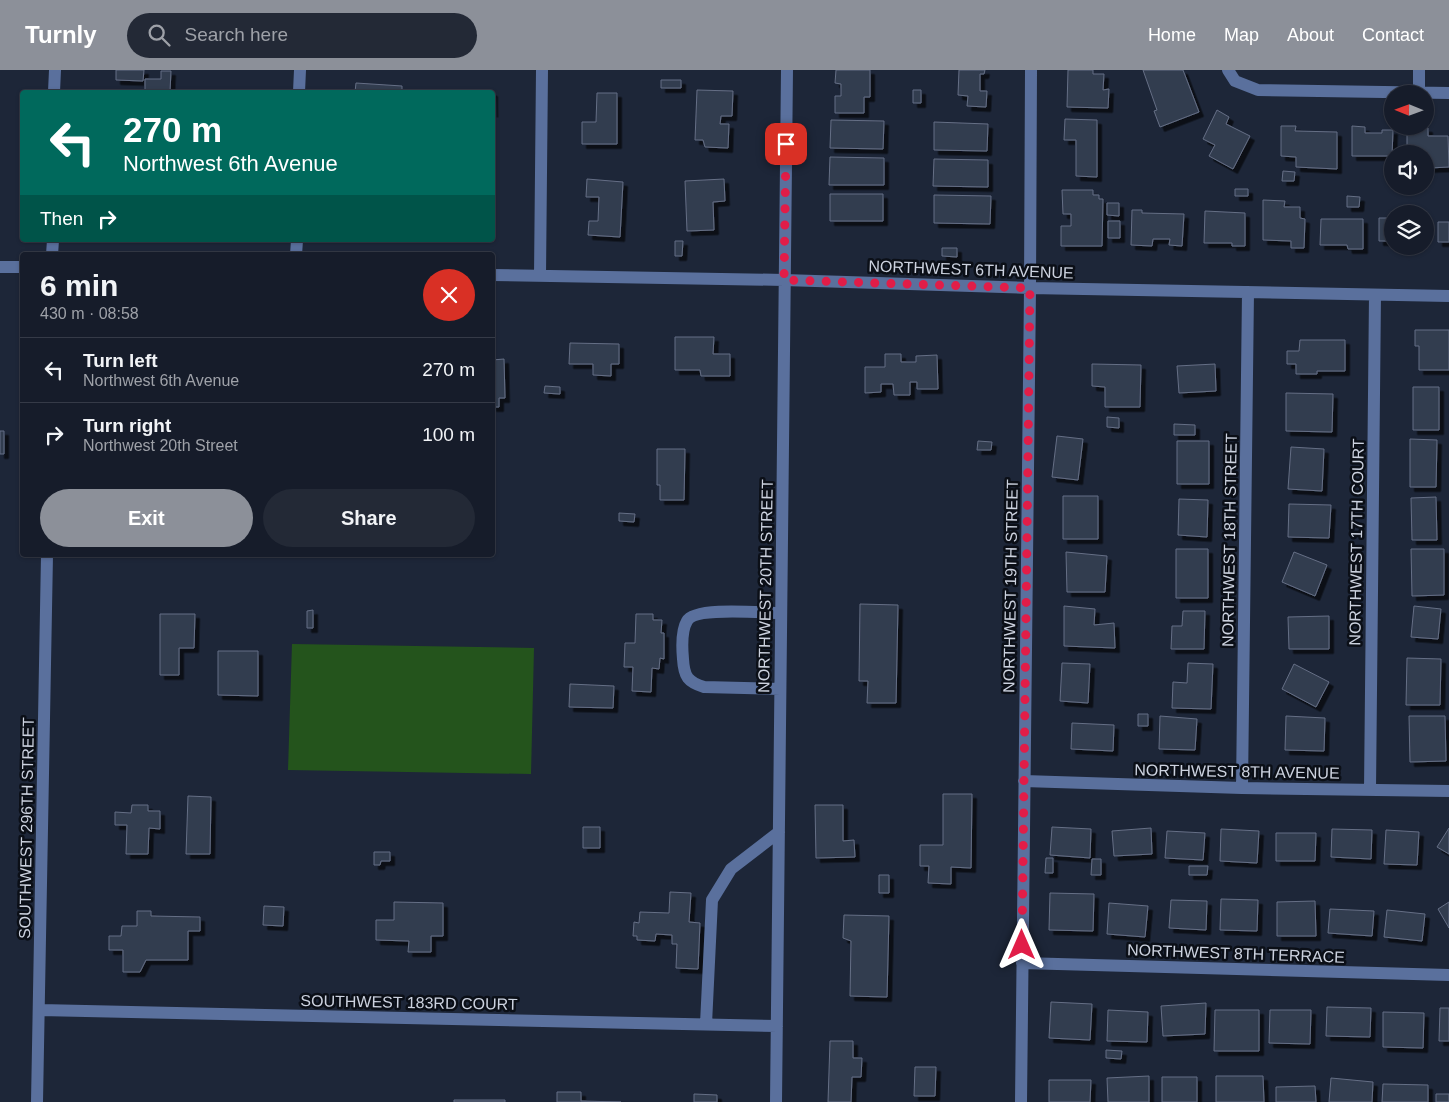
<!DOCTYPE html>
<html lang="en">
<head>
<meta charset="utf-8">
<style>
  :root { --surface:#161c2a; --page:#232936; --text:#f1f3f6; --muted:#9ea1a8; --line:#353a47; --accent:#8c9099 }
  body { margin:0; font-family:Arial,sans-serif; background:var(--page); color:var(--text); height:100vh; display:flex; flex-direction:column; font-size:19px; white-space:nowrap }
  * { box-sizing:border-box; margin:0 }
  p { font-size:16px; color:var(--muted) }
  .icon { flex:none; width:28px; height:28px; fill:none; stroke:currentColor; stroke-width:2; stroke-linecap:round; stroke-linejoin:round }
  .map { position:relative; flex:1; overflow:hidden }
  .panel { position:absolute; left:20px; top:182px; width:475px; height:305px; display:flex; flex-direction:column; background:var(--surface); border-radius:5px; box-shadow:0 1px 4px #0004,0 0 0 1px var(--line) }
  .panel>* { flex:none }
  .guide { position:absolute; left:20px; top:20px; width:475px; height:152px; border-radius:5px; box-shadow:0 1px 4px #0004,0 0 0 1px var(--line); background:#00695c; color:#fff; overflow:hidden }
  .needle { width:32px; rotate:271deg }
  .fabs { position:absolute; left:1384px; top:15px; display:grid; gap:10px }
  .fabs a { display:grid; place-items:center; width:50px; height:50px; border-radius:50%; background:var(--surface); box-shadow:0 1px 4px #0004,0 0 0 1px var(--line); font-size:25px }
  .pin { position:absolute; display:grid; place-items:center; width:42px; height:42px; color:#fff; margin:-21px; border-radius:10px; box-shadow:0 2px 8px #0006 }
  .me { position:absolute; width:55px; margin:-28px; rotate:0deg; stroke-linejoin:round; filter:drop-shadow(0 0 4px #0008) }
  .turn { display:flex; align-items:center; gap:18px; height:105px; padding:0 20px; font-size:22px }
  .turn .icon { width:65px; height:65px; stroke-width:2.5 }
  .turn b { display:block; font-size:35px; line-height:42px }
  .then { display:flex; align-items:center; height:48px; padding:0 20px; background:#0003; gap:10px; font-size:19px }
  .round { display:grid; place-items:center; flex:none; width:52px; height:52px; border-radius:26px; background:var(--page) }
  .headline { display:flex; align-items:center; justify-content:space-between; height:85px; padding:0 20px }
  h1 { font-size:30px; font-weight:800; line-height:38px }
  .cta { display:flex; gap:10px; margin-top:auto; padding:10px 20px }
  .cta a { flex:1; height:58px; border-radius:30px; background:var(--accent); color:#fff; font-size:20px; font-weight:800; line-height:58px; text-align:center }
  .cta a+a { background:var(--page); color:var(--text) }
  ul { padding:0; list-style:none }
  li { display:flex; align-items:center; gap:15px; height:65px; padding:0 20px; border-top:1px solid var(--line) }
  li div { flex:1 }
  li b { display:block; font-size:19px }
  li em { font-style:normal }
  header { display:flex; align-items:center; gap:30px; box-sizing:border-box; height:70px; padding:0 25px; background:var(--accent); color:#fff }
  header strong { font-size:24px }
  nav { display:flex; gap:28px; margin-inline-start:auto; font-size:18px }
  .search { width:350px; height:45px; background:var(--page); display:flex; align-items:center; gap:12px; box-sizing:border-box; padding:0 18px; border-radius:28px; color:var(--muted); font-size:19px }
  .map>svg:first-child { display:block }
  .green { fill:#24541c }
  .building { fill:#333c50; stroke:#656f85; filter:url(#shadow) }
  .lines { fill:none; stroke-linecap:round; stroke-linejoin:round }
  .minor { stroke:#5a709d; stroke-width:12 }
  .route { stroke:#e11d48; stroke-width:9; stroke-dasharray:0 16.2 }
  .labels { text-anchor:middle; stroke-width:5; stroke-linejoin:round; paint-order:stroke }
  .street-label { font-size:16px; fill:#ccd2df; stroke:#0b0f17 }
</style>
</head>
<body>
<header>
<strong>Turnly</strong>
<div class="search"><svg class="icon" aria-label="search" viewBox="0 0 24 24"><circle cx="10" cy="10" r="6"/><path d="M15 15l6 6"/></svg>Search here</div>
<nav><a>Home</a><a>Map</a><a>About</a><a>Contact</a></nav>
</header>
<div class="map">
<svg width="1449" height="1032" viewBox="0 0 1449 1032">
  <defs>
    <filter id="shadow"><feDropShadow dx="4.5" dy="4.5" stdDeviation="0" flood-color="#0009"/></filter>
  </defs>
  <rect width="100%" height="100%" fill="#1d2638"/>
  <path class="green" d="M292 574 534 578 531 704 288 700Z"/>
  <path class="building" d="M116 0H144L143 11 116 10Z
    M836 0H870V27H864V43H835V26H841V14L835 13Z
    M959 0H985L984 4H980V21H987L986 37 967 36 968 26 958 25Z
    M1068 0H1093V4H1104L1103 20 1109 19 1108 38 1067 37Z
    M1143 0H1183L1199 42 1160 57 1154 41 1157 40Z
    M161 1H171L170 21H145V9H161Z
    M661 10H681V18H661Z
    M356 13 402 16V22H355Z
    M231 20H242V22H223Z
    M464 20 493 22V43L492 22H464Z
    M697 20 733 21 732 46H721L720 54H729L728 78 705 77 703 70H695Z
    M913 20H921V33H913Z
    M597 23H617V74H582V52H596Z
    M1217 40 1229 47 1226 54 1250 66 1233 99 1209 86 1215 75 1203 69Z
    M1065 49 1097 50V107L1076 106V70H1064Z
    M831 50 884 51 883 79 830 78Z
    M934 52 988 54 987 81 934 80Z
    M1281 56H1296L1295 61 1337 62V99L1296 97V87L1281 86Z
    M1352 56 1365 57V63H1382V60H1393L1392 86H1352Z
    M1407 57 1428 58V66H1448L1449 97 1429 98V87H1425V84H1407Z
    M830 87 884 88V115H829Z
    M934 89 988 90V117L933 116Z
    M1283 101 1295 102 1294 111H1282Z
    M587 109 623 112 620 167 588 165 589 151H598L599 127H586Z
    M724 109 725 131 713 132 714 160 687 161 685 111Z
    M1235 119H1248V126H1235Z
    M1062 120H1093V125H1099V129H1103L1102 176H1061V156H1071V144H1063Z
    M830 124H883V151H830Z
    M934 125 991 126 990 154 934 153Z
    M1347 126 1360 127 1359 137H1347Z
    M1263 130 1285 131 1284 137H1300V148L1305 149 1304 178H1291V171L1263 170Z
    M1107 133H1119V146L1107 145Z
    M1132 140H1142V143L1184 144 1182 176 1169 175 1170 169H1153L1152 176 1131 175Z
    M1205 141 1245 143V176H1232V173H1204Z
    M1379 148H1392V171H1379Z
    M1321 149H1363V179H1348L1347 175H1320Z
    M1108 151H1120V168H1108Z
    M1438 152H1449V172H1438Z
    M675 171H683L682 186H675Z
    M942 178H957V187L942 186Z
    M1415 260H1449V300H1419V276H1415Z
    M675 267H714L713 284H730V306H701L700 300H675Z
    M1300 270H1345V301H1317V304H1296V294H1287V281H1299Z
    M570 273 619 274V294H611V306L593 305V294H569Z
    M885 284H901V292H916V286L937 285 938 319H917V312H910V325H894L893 314H881V322L865 323V297H885Z
    M504 289 505 328H499V337H492V290Z
    M1092 294 1141 295 1140 337H1105V317L1092 316Z
    M1215 294 1216 321 1179 323 1177 296Z
    M545 316 560 317V324L544 323Z
    M1413 317H1439V360H1413Z
    M1286 323 1333 324 1332 362 1286 361Z
    M1107 347 1119 348V358L1107 357Z
    M1174 354 1195 355V365H1174Z
    M0 361H4V384H0Z
    M1057 366 1083 369 1078 410 1052 407Z
    M1410 369 1437 370 1436 417H1410Z
    M978 371 992 372 991 380H977Z
    M1177 371H1209V414H1177Z
    M1291 377 1324 379 1322 421 1288 419Z
    M657 379H685L684 430H660V415H657Z
    M1063 426H1098V469H1063Z
    M1436 427 1437 470H1412L1411 428Z
    M1179 429 1208 430 1207 467 1178 465Z
    M1289 434 1331 435 1329 468 1288 467Z
    M619 443 635 444 634 452 619 451Z
    M1176 479H1208V528H1176Z
    M1411 479H1444V525L1412 526Z
    M1066 482 1107 486 1105 522H1067Z
    M1294 482 1327 495 1315 526 1282 512Z
    M860 534 898 535 896 633H867L868 611H859Z
    M1064 536 1095 539 1094 555 1114 553 1115 578 1064 576Z
    M1414 536 1441 539 1438 569 1411 567Z
    M313 540V558H307V541Z
    M1183 541H1205L1204 579H1171L1172 556H1182Z
    M160 544H195L194 578H179V605H160Z
    M636 544H653V550H662L661 563H664V589L660 588 659 599 652 598 651 622 632 621 633 597H624L625 573H635Z
    M1329 546V579H1289L1288 547Z
    M218 581H258V626L218 625Z
    M1407 588 1441 589 1440 635H1406Z
    M1062 593 1090 594 1088 633 1060 631Z
    M1188 593 1213 594 1211 639 1172 638 1173 612 1187 613Z
    M1294 594 1329 612 1316 637 1282 619Z
    M570 614 614 616 613 638 569 637Z
    M1138 644H1148V656H1138Z
    M1160 646 1197 649 1195 680 1159 679Z
    M1286 646 1325 648 1324 681 1285 680Z
    M1409 646H1445L1446 691 1410 692Z
    M1072 653 1114 655 1113 681 1071 679Z
    M943 724H972L971 798 951 797V814L928 813 929 796H920V775H943Z
    M188 726 211 727 210 784H186Z
    M132 735H148V741H160V759L149 758 148 784H126L127 755H115V742L131 743Z
    M815 735H843V771L854 770 855 787 816 788Z
    M583 757H600V778H583Z
    M1052 757 1091 759 1090 788 1050 785Z
    M1151 758 1152 784 1114 786 1112 761Z
    M1449 758V784L1437 777Z
    M1221 759 1259 761 1257 793 1220 791Z
    M1332 759 1372 760 1371 789 1331 787Z
    M1386 760 1419 762 1417 795 1384 794Z
    M1167 761 1205 763 1203 790 1165 788Z
    M1276 763H1316L1315 791H1276Z
    M374 782H390V791H381L380 795H374Z
    M1046 788H1053V803H1045Z
    M1092 789H1101V805H1091Z
    M1189 796H1208L1207 805H1189Z
    M879 805H889V823H879Z
    M670 822 691 823 689 852 700 853 698 899 676 898 677 874H672V865L656 864 655 871 637 870V866H633L634 852 639 853 640 842 669 843Z
    M1050 823 1094 824 1093 861 1049 860Z
    M1221 829 1258 830 1257 861 1220 860Z
    M1171 830 1207 831 1206 860 1169 858Z
    M1315 831 1316 866H1277V832Z
    M394 832 443 833V866H431V882H408L409 871 376 870V850H394Z
    M1449 832V858L1438 839Z
    M1109 833 1148 836 1145 867 1107 864Z
    M264 836 284 837 283 856 263 855Z
    M1330 839 1374 841 1372 866 1328 863Z
    M1387 840 1425 844 1422 871 1384 867Z
    M137 841H151V846L200 847V861H188V890H146L140 902H123V880H109V866H121L122 856H137Z
    M844 845 889 846 887 927 850 926 851 871 843 868Z
    M1051 932 1092 934 1090 970 1049 968Z
    M1206 933 1205 964 1163 966 1161 936Z
    M1327 937 1371 938 1370 967 1326 966Z
    M1440 938H1449V971H1439Z
    M1108 940 1148 942 1147 972 1107 971Z
    M1215 940H1259V981H1214Z
    M1270 940H1311L1310 974 1269 973Z
    M1383 942 1424 943 1423 978 1383 977Z
    M830 971H853V988H862L861 1007H852L851 1032H828Z
    M1106 980 1122 981 1121 989 1106 988Z
    M915 997H936L935 1026H914Z
    M1149 1006V1032H1108L1107 1008Z
    M1216 1006H1263L1264 1032H1216Z
    M1162 1007H1197V1032H1162Z
    M1331 1008 1373 1012 1372 1032H1329Z
    M1049 1010H1091L1090 1032H1049Z
    M1383 1014 1428 1015V1032H1382Z
    M1315 1016 1316 1032H1276V1017Z
    M557 1022H581V1031L621 1032H557Z
    M694 1024 717 1025V1032H694Z
    M1436 1024H1449V1032H1436Z
    M454 1030H505V1032H454Z"/>
  <g class="lines">
    <path class="minor" d="M1228 0 1235 11 1258 20 1449 23
      M54 22 55 0
      M299 22 300 0
      M1419 23V0
      M52 185 53 170
      M296 185 297 170
      M0 197H22
      M492 205 784 210 1030 218 1449 226
      M540 206 542 0
      M780 619 704 617C688 612 684 607 683 589 682 578 681 561 687 551 695 536 763 543 781 543
      M1024 711 1242 718 1449 721
      M1242 718 1248 222
      M1370 720 1375 225
      M1022 893 1449 905
      M40 940 777 956
      M706 954 712 830 731 799 779 762
      M37 1032 47 485
      M776 1032 787 0
      M1021 1032 1030 218 1031 0"/>
  </g>
  <g class="lines">
    <path class="route" d="M786 74 784 210 1030 218 1022 875"/>
  </g>
  <g class="labels">
    <g class="street-label">
      <text transform="translate(971 199) rotate(2)" y="6">NORTHWEST 6TH AVENUE</text>
      <text transform="translate(1229 470) rotate(-89)" y="6">NORTHWEST 18TH STREET</text>
      <text transform="translate(1356 472) rotate(-89)" y="6">NORTHWEST 17TH COURT</text>
      <text transform="translate(765 516) rotate(-89)" y="6">NORTHWEST 20TH STREET</text>
      <text transform="translate(1010 516) rotate(-89)" y="6">NORTHWEST 19TH STREET</text>
      <text transform="translate(1237 701) rotate(1)" y="6">NORTHWEST 8TH AVENUE</text>
      <text transform="translate(26 758) rotate(-89)" y="6">SOUTHWEST 296TH STREET</text>
      <text transform="translate(1236 883) rotate(2)" y="6">NORTHWEST 8TH TERRACE</text>
      <text transform="translate(409 932) rotate(1)" y="6">SOUTHWEST 183RD COURT</text>
    </g>
  </g>
</svg>
<div class="fabs">
<a><svg class="needle" viewBox="-14 -14 28 28"><path d="M0-13l5 13h-10z" fill="#e53935"/><path d="M0 13l5-13h-10z" fill="#9ea1a8"/></svg></a>
<a><svg class="icon" aria-label="sound" viewBox="0 0 24 24"><path d="M4 9h4l5-4v14l-5-4H4zM17 9q2 3 0 6"/></svg></a>
<a><svg class="icon" aria-label="layers" viewBox="0 0 24 24"><path d="M12 4l9 5-9 5-9-5zM3 14l9 5 9-5"/></svg></a>
</div>
<div class="pin" style="left:786px;top:74px;background:#d93025"><svg class="icon" aria-label="arrive" viewBox="0 0 24 24"><path d="M6 21V4h12l-3 4 3 4H6"/></svg></div>
<svg class="me" style="left:1022px;top:875px" viewBox="-20 -20 40 40"><path d="M0-17L14 15 0 8-14 15z" fill="#e11d48" stroke="#fff" stroke-width="4"/></svg>
<div class="guide">
<div class="turn"><svg class="icon" aria-label="left" viewBox="0 0 24 24"><path d="M17 20v-9H6M10 6l-5 5 5 5"/></svg><div><b>270 m</b>Northwest 6th Avenue</div></div>
<div class="then">Then<svg class="icon" aria-label="right" viewBox="0 0 24 24"><path d="M7 20v-9h11M14 6l5 5-5 5"/></svg></div>
</div>
<section class="panel">
<div class="headline"><div><h1>6 min</h1><p>430 m · 08:58</p></div><a class="round" style="background:#d93025;color:#fff"><svg class="icon" aria-label="close" viewBox="0 0 24 24"><path d="M6 6l12 12M18 6L6 18"/></svg></a></div>
<ul>
<li><svg class="icon" aria-label="left" viewBox="0 0 24 24"><path d="M17 20v-9H6M10 6l-5 5 5 5"/></svg><div><b>Turn left</b><p>Northwest 6th Avenue</p></div><em>270 m</em></li>
<li><svg class="icon" aria-label="right" viewBox="0 0 24 24"><path d="M7 20v-9h11M14 6l5 5-5 5"/></svg><div><b>Turn right</b><p>Northwest 20th Street</p></div><em>100 m</em></li>
</ul>
<div class="cta"><a>Exit</a><a>Share</a></div>
</section>
</div>
</body>
</html>
